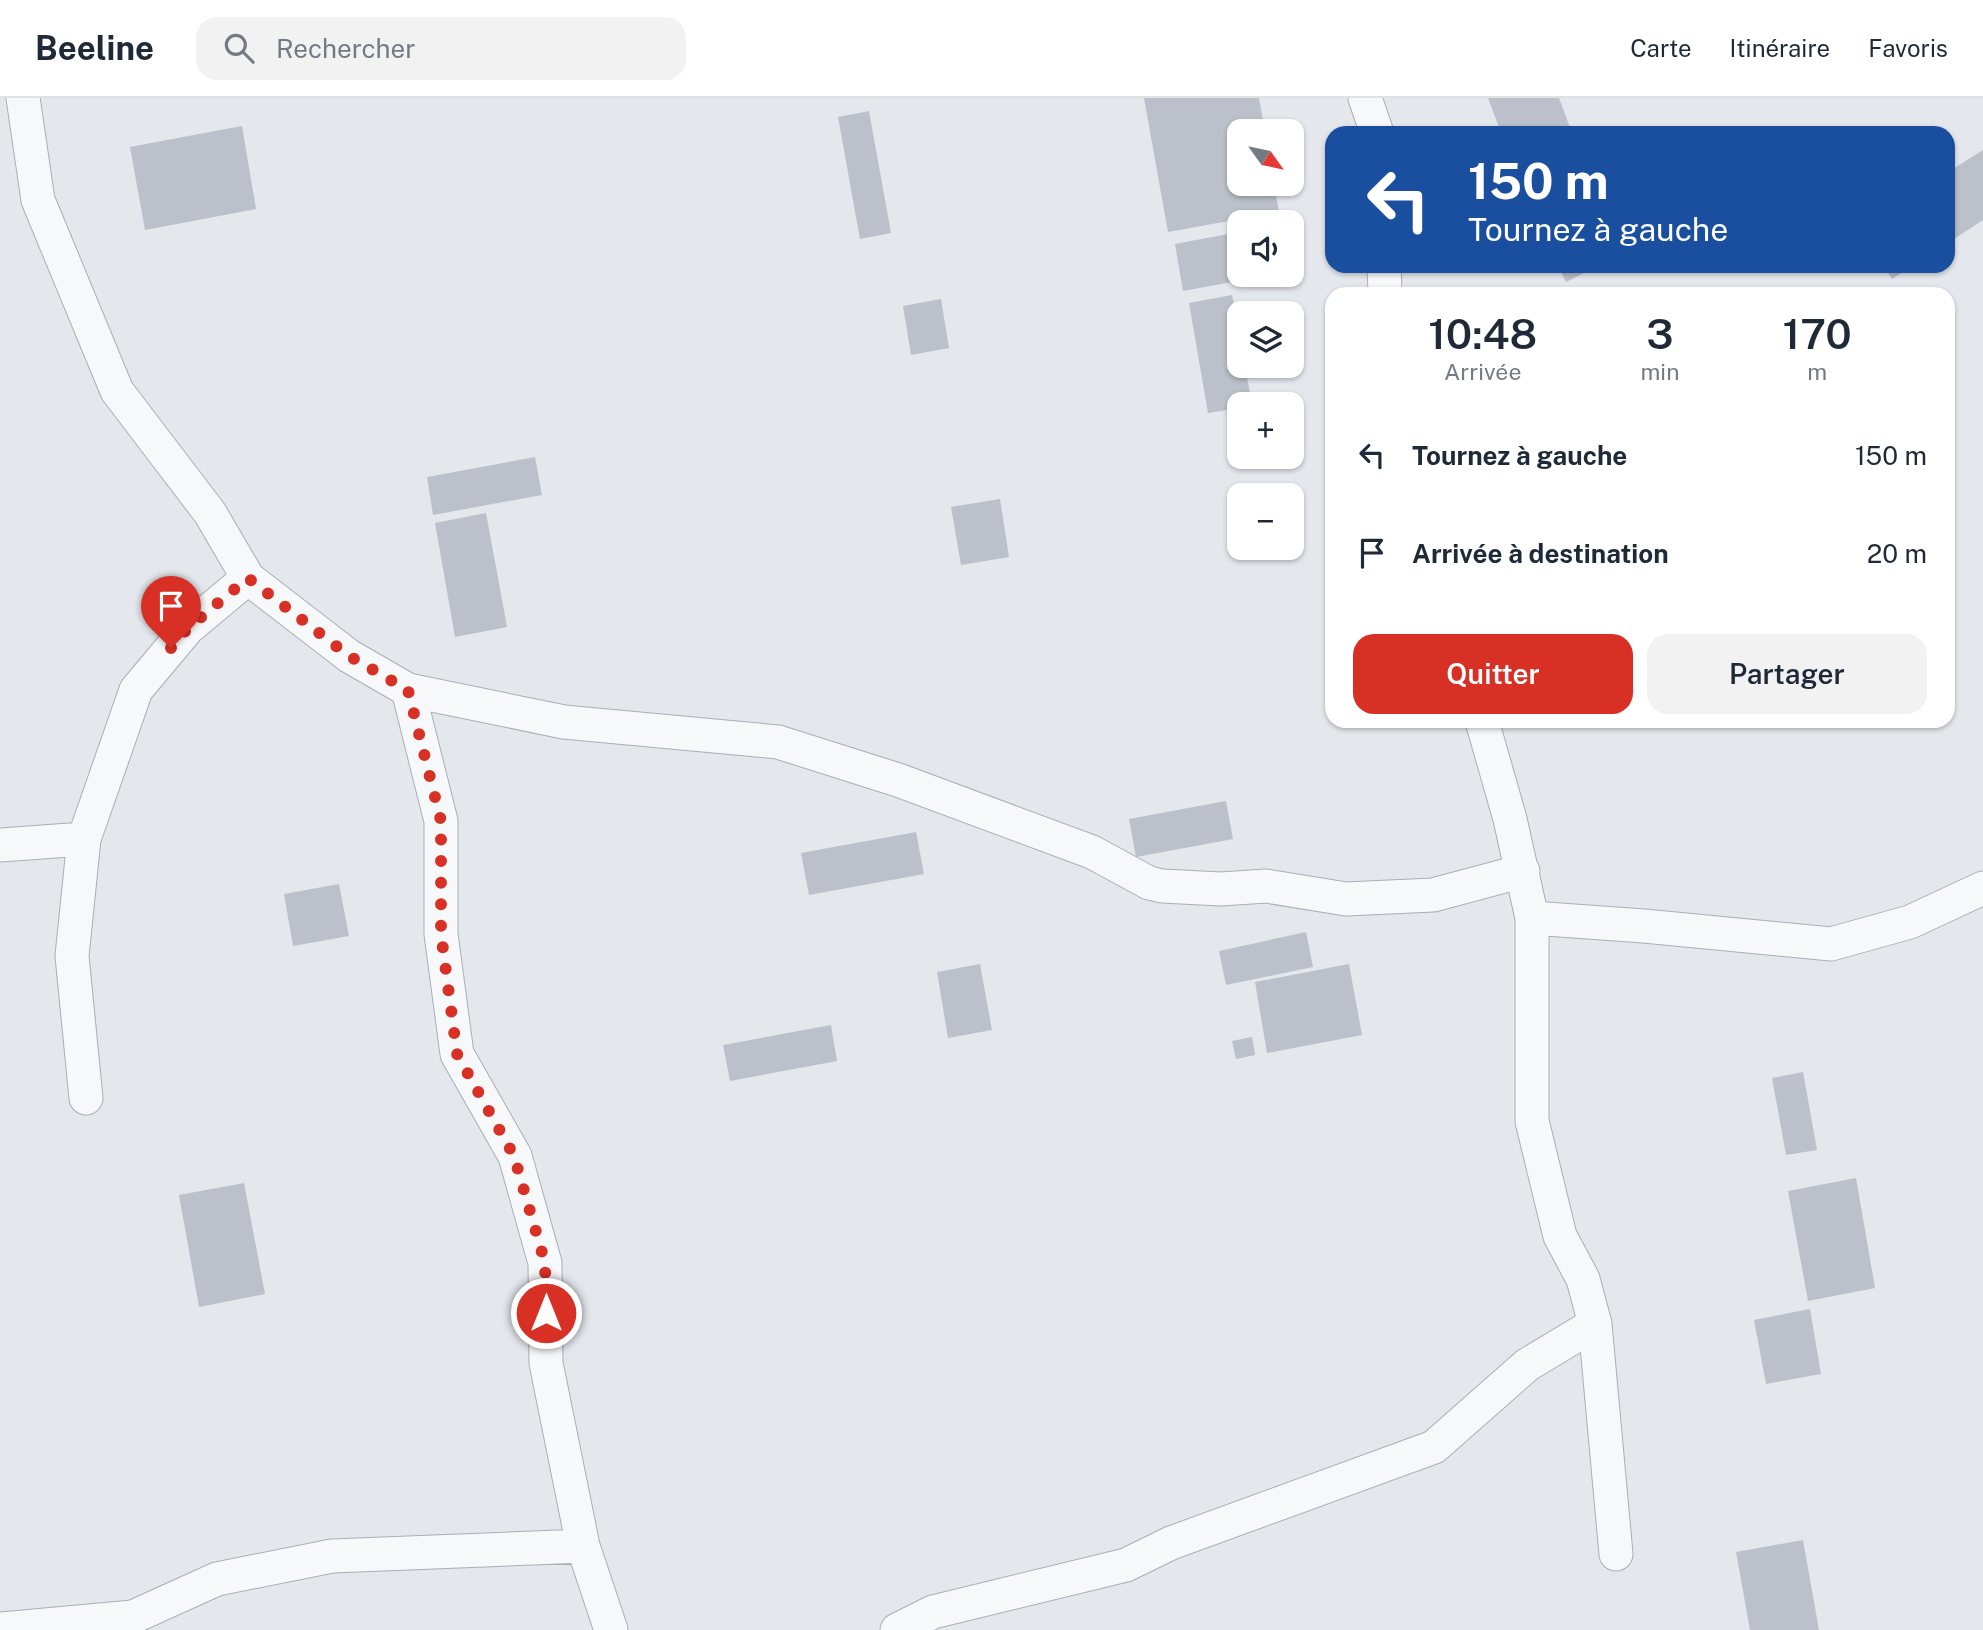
<!DOCTYPE html>
<html lang="fr">
<head>
<meta charset="utf-8">
<style>
  :root { --surface:#fff; --page:#f2f2f3; --text:#1f2937; --muted:#747a83; --line:#e0e1e3; --accent:#d93025 }
  body { margin:0; font-family:"Public Sans",sans-serif; background:var(--page); color:var(--text); height:100vh; display:flex; flex-direction:column; font-size:26px; white-space:nowrap }
  * { box-sizing:border-box; margin:0 }
  p { font-size:23px; color:var(--muted) }
  .icon { flex:none; width:38px; height:38px; fill:none; stroke:currentColor; stroke-width:2; stroke-linecap:round; stroke-linejoin:round }
  .map { position:relative; flex:1; overflow:hidden }
  .drawer { position:absolute; left:1325px; top:189px; width:630px; height:441px; display:flex; flex-direction:column; background:var(--surface); border-radius:21px; box-shadow:0 2px 5px #0004 }
  .drawer>* { flex:none }
  .top-card { position:absolute; left:1325px; top:28px; width:630px; height:147px; border-radius:21px; box-shadow:0 2px 5px #0004; background:#1a4fa0; color:#fff; overflow:hidden }
  .needle { width:46px; rotate:123deg }
  .tools { position:absolute; left:1227px; top:21px; display:grid; gap:14px }
  .tools a { display:grid; place-items:center; width:77px; height:77px; border-radius:14px; background:var(--surface); box-shadow:0 2px 5px #0004; font-size:35px }
  .pin { position:absolute; display:grid; place-items:center; width:60px; height:60px; color:#fff; margin:-72px -30px; border-radius:50% 50% 50% 0; rotate:-45deg; box-shadow:0 0 7px #0007 }
  .pin .icon { rotate:45deg }
  .me { position:absolute; width:77px; margin:-38px; rotate:0deg; stroke-linejoin:round; filter:drop-shadow(0 0 5px #0008) }
  .turn { display:flex; align-items:center; gap:24px; height:147px; padding:0 28px; font-size:32px }
  .turn .icon { width:91px; height:91px; stroke-width:2.5 }
  .turn b { display:block; font-size:49px; line-height:60px }
  .eta { display:flex; justify-content:space-evenly; align-items:center; height:119px; text-align:center }
  .eta b { font-size:42px; font-weight:600; line-height:49px }
  .primary-button { display:flex; gap:14px; margin-top:auto; padding:14px 28px }
  .primary-button a { flex:1; height:80px; border-radius:21px; background:var(--accent); color:#fff; font-size:28px; font-weight:600; line-height:80px; text-align:center }
  .primary-button a+a { background:var(--page); color:var(--text) }
  ul { padding:0; list-style:none }
  li { display:flex; align-items:center; gap:21px; height:98px; padding:0 28px }
  li div { flex:1 }
  li b { display:block; font-size:26px }
  li em { font-style:normal }
  header { display:flex; align-items:center; gap:42px; box-sizing:border-box; height:98px; padding:0 35px; background:var(--surface); border-bottom:2px solid var(--line) }
  header strong { font-size:33px }
  nav { display:flex; gap:38px; margin-inline-start:auto; font-size:24px }
  .search { width:490px; height:63px; background:var(--page); display:flex; align-items:center; gap:18px; box-sizing:border-box; padding:0 24px; border-radius:21px; color:var(--muted); font-size:26px }
  .map>svg:first-child { display:block }
  .building { fill:#bbc0ca }
  .lines { fill:none; stroke-linecap:round; stroke-linejoin:round }
  .minor-casing { stroke:#a9aeb7; stroke-width:35 }
  .minor { stroke:#f7f8fa; stroke-width:33 }
  .route { stroke:#d93025; stroke-width:12; stroke-dasharray:0 21.6 }
</style>
</head>
<body>
<header>
<strong>Beeline</strong>
<div class="search"><svg class="icon" aria-label="search" viewBox="0 0 24 24"><circle cx="10" cy="10" r="6"/><path d="M15 15l6 6"/></svg>Rechercher</div>
<nav><a>Carte</a><a>Itinéraire</a><a>Favoris</a></nav>
</header>
<div class="map">
<svg width="1983" height="1532" viewBox="0 0 1983 1532">
  <rect width="100%" height="100%" fill="#e4e7ec"/>
  <path class="building" d="M1144 0H1259L1265 33H1239V86H1274L1279 114 1168 134Z
    M1488 0H1559L1572 35H1501Z
    M869 13 891 135 860 141 838 19Z
    M242 28 256 111 145 132 130 49Z
    M1983 52V122L1948 145V74Z
    M1239 134V177L1265 178 1183 193 1175 146Z
    M1293 136 1299 172 1292 173V137Z
    M1558 168H1585L1588 173 1566 184Z
    M1884 168H1912L1892 181Z
    M1232 197 1239 234V268H1245L1252 306H1239V310L1208 315 1189 205Z
    M941 201 949 250 911 257 903 208Z
    M535 359 542 397 433 417 427 379Z
    M1000 401 1009 459 961 467 951 409Z
    M486 415 507 529 455 539 435 425Z
    M1226 703 1233 741 1136 759 1129 721Z
    M916 734 924 776 809 797 801 755Z
    M339 786 349 838 293 848 284 796Z
    M1306 834 1313 869 1226 887 1219 853Z
    M980 866 992 932 948 940 937 874Z
    M1349 866 1362 937 1267 955 1255 884Z
    M831 927 837 963 730 983 723 947Z
    M1252 939 1255 957 1236 961 1232 943Z
    M1803 974 1817 1052 1786 1057 1772 980Z
    M1856 1080 1875 1190 1808 1203 1788 1093Z
    M244 1085 265 1196 199 1209 179 1097Z
    M1810 1211 1821 1276 1766 1286 1754 1222Z
    M1803 1442 1819 1532H1750L1736 1454Z"/>
  <g class="lines">
    <g class="minor-casing">
      <path id="minor" d="M23 0 38 102 117 293 210 415 248 480 349 558 408 592 564 624 778 644 898 682 1092 754 1149 785 1162 788 1221 791 1266 788 1346 801 1433 797 1523 773
        M1365 0 1377 35
        M1384 168 1385 196
        M408 592 441 723V836L457 956 515 1058 545 1165 546 1265 583 1448 611 1532
        M1482 623 1510 721 1532 820V1023L1560 1138 1583 1181 1595 1226 1616 1456
        M0 747 84 741
        M1532 820 1644 828 1831 846 1910 824 1983 790
        M86 1000 72 858 84 741 136 592 188 530 248 480
        M0 1531 133 1519 217 1481 332 1458 583 1448
        M897 1532 933 1514 1126 1467 1171 1445 1434 1349 1527 1267 1595 1226"/>
    </g>
    <use href="#minor" class="minor"/>
  </g>
  <g class="lines">
    <path class="route" d="M171 550 188 530 248 480 349 558 408 592 441 723V836L457 956 514 1058 545 1165 546 1215"/>
  </g>
</svg>
<div class="tools">
<a><svg class="needle" viewBox="-14 -14 28 28"><path d="M0-13l5 13h-10z" fill="#e53935"/><path d="M0 13l5-13h-10z" fill="#747a83"/></svg></a>
<a><svg class="icon" aria-label="sound" viewBox="0 0 24 24"><path d="M4 9h4l5-4v14l-5-4H4zM17 9q2 3 0 6"/></svg></a>
<a><svg class="icon" aria-label="layers" viewBox="0 0 24 24"><path d="M12 4l9 5-9 5-9-5zM3 14l9 5 9-5"/></svg></a>
<a>+</a>
<a>−</a>
</div>
<div class="pin" style="left:171px;top:550px;background:#d93025"><svg class="icon" aria-label="arrive" viewBox="0 0 24 24"><path d="M6 21V4h12l-3 4 3 4H6"/></svg></div>
<svg class="me" style="left:546px;top:1215px" viewBox="-20 -20 40 40"><circle r="17" fill="#d93025" stroke="#fff" stroke-width="3"/><path d="M0-11L8 9 0 5-8 9z" fill="#fff"/></svg>
<div class="top-card">
<div class="turn"><svg class="icon" aria-label="left" viewBox="0 0 24 24"><path d="M17 20v-9H6M10 6l-5 5 5 5"/></svg><div><b>150 m</b>Tournez à gauche</div></div>
</div>
<section class="drawer">
<div class="eta">
<div><b>10:48</b><p>Arrivée</p></div>
<div><b>3</b><p>min</p></div>
<div><b>170</b><p>m</p></div>
</div>
<ul>
<li><svg class="icon" aria-label="left" viewBox="0 0 24 24"><path d="M17 20v-9H6M10 6l-5 5 5 5"/></svg><div><b>Tournez à gauche</b></div><em>150 m</em></li>
<li><svg class="icon" aria-label="arrive" viewBox="0 0 24 24"><path d="M6 21V4h12l-3 4 3 4H6"/></svg><div><b>Arrivée à destination</b></div><em>20 m</em></li>
</ul>
<div class="primary-button"><a>Quitter</a><a>Partager</a></div>
</section>
</div>
</body>
</html>
